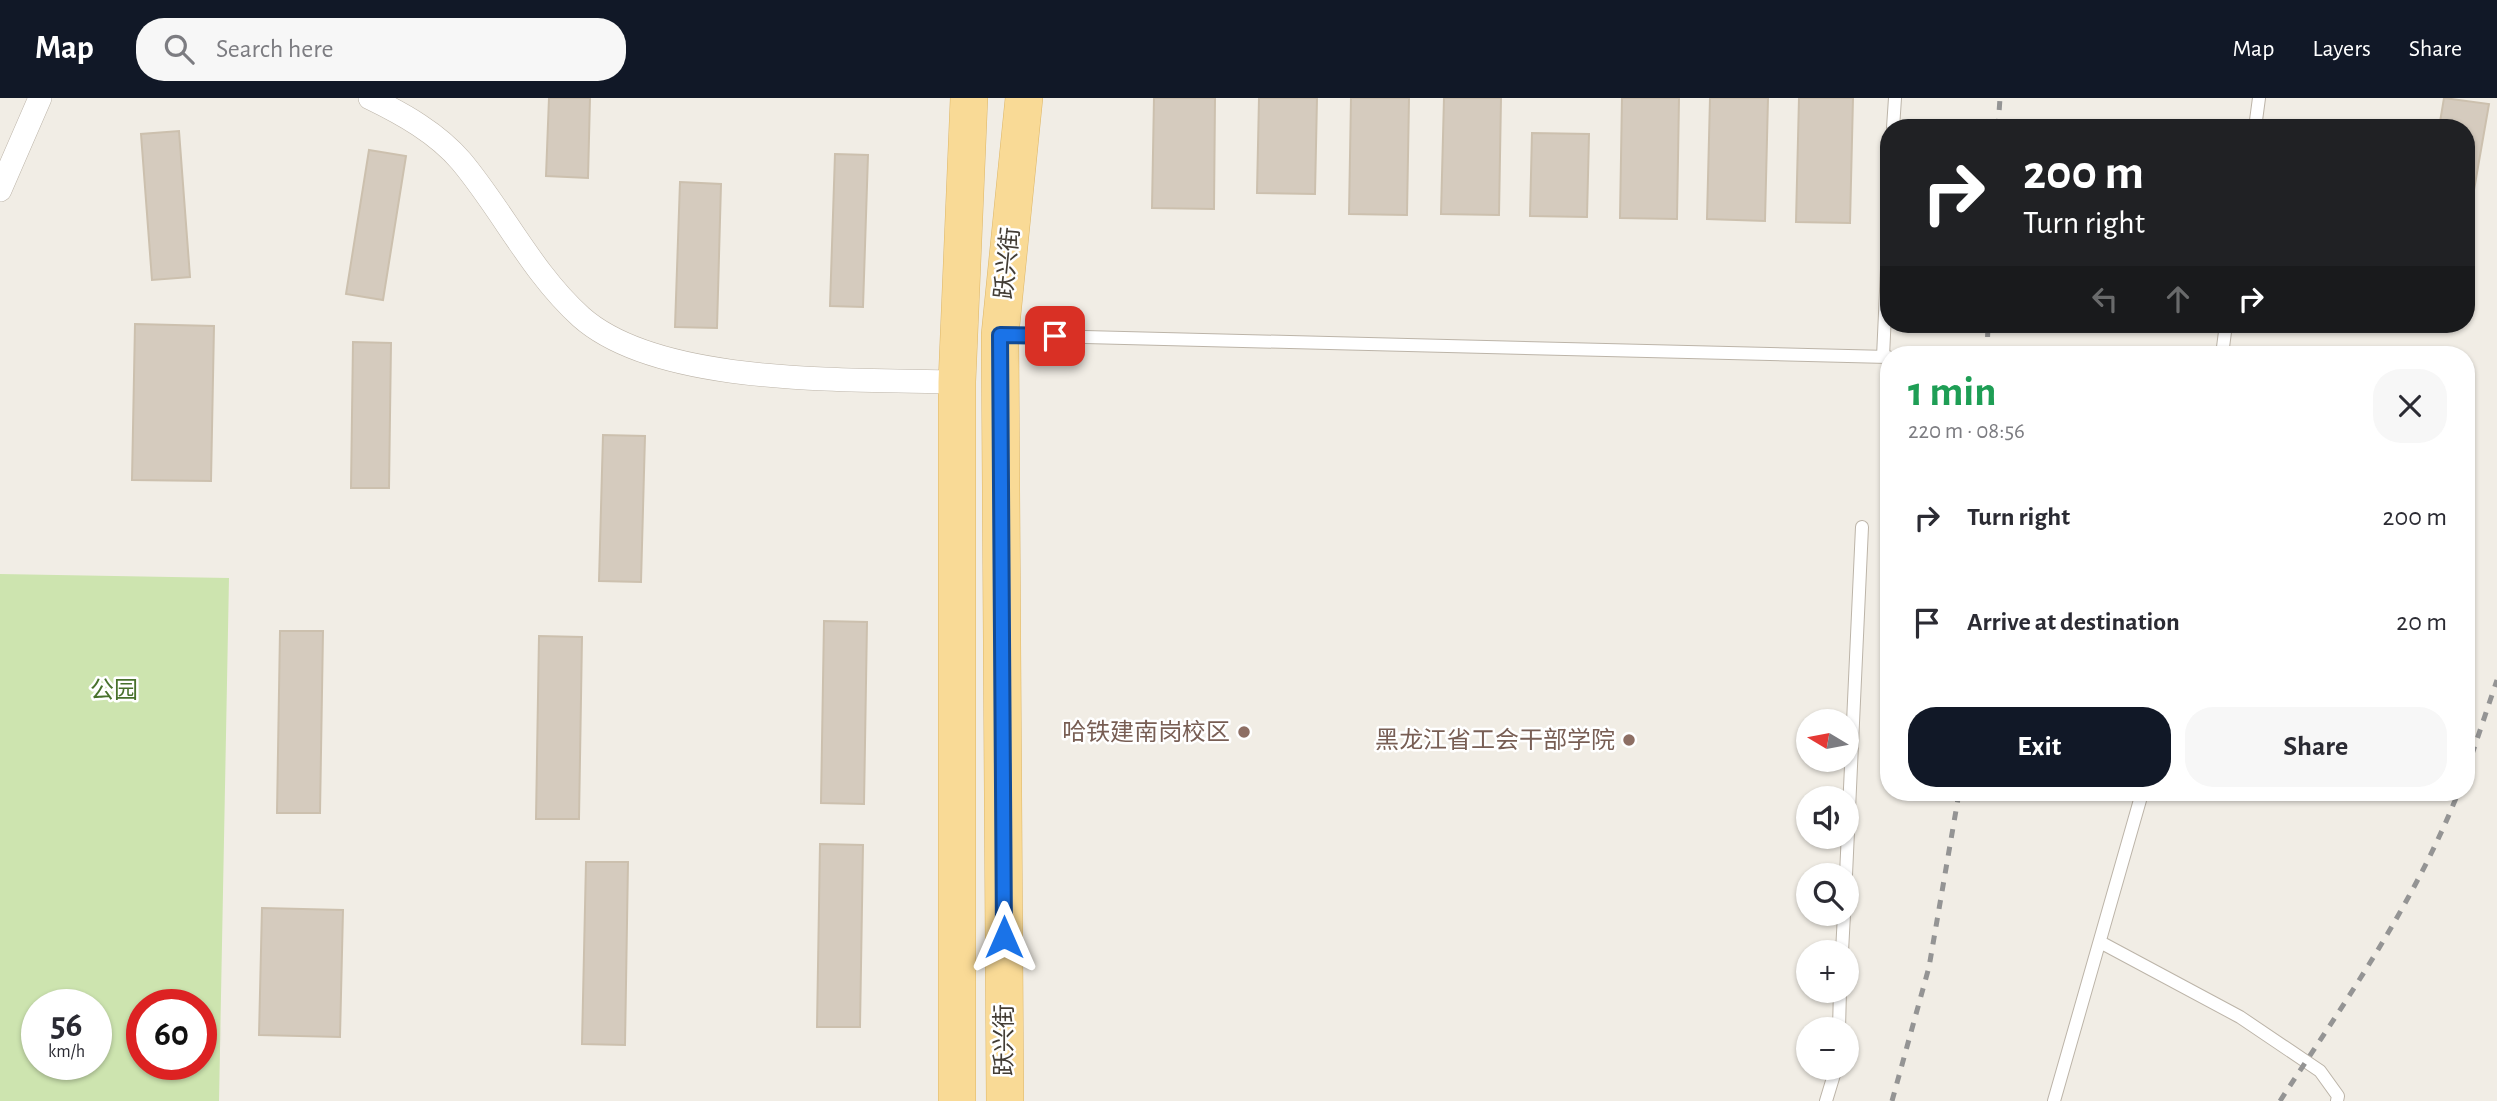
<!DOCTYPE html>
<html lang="en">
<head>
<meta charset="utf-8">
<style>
  :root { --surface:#fff; --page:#f7f7f7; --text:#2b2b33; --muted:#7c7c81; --accent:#111827 }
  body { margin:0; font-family:"Alegreya Sans","Noto Sans SC",sans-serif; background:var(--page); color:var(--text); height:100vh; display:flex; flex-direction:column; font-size:26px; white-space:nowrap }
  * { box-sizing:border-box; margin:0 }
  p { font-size:23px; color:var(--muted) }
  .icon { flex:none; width:38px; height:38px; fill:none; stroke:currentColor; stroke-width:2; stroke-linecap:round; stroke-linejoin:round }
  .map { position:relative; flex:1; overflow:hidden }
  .sheet { position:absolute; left:1880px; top:248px; width:595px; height:455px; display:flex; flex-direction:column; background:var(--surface); border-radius:28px; box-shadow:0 2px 5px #0004 }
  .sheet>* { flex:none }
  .banner { position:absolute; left:1880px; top:21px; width:595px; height:214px; border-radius:28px; box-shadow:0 2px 5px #0004; background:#202124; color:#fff; overflow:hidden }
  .needle { width:46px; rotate:280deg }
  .tools { position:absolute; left:1796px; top:611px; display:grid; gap:14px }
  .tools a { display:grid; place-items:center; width:63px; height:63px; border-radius:50%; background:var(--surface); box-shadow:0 2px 5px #0004; font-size:35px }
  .speed { position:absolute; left:21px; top:891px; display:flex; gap:14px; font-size:35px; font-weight:700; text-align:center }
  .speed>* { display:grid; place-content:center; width:91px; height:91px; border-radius:50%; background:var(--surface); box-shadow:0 2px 5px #0004; line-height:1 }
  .speed small { font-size:18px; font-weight:400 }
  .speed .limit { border:10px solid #d22; background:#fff; color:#111 }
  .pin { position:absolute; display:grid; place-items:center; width:60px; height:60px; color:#fff; margin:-30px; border-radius:14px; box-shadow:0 4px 10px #0006 }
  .me { position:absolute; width:77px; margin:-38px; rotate:0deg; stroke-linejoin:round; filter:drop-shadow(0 0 5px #0008) }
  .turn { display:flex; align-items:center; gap:24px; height:147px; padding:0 28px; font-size:32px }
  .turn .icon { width:91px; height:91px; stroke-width:2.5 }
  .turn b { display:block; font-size:49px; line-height:60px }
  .lanes { display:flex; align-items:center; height:66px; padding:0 28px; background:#0003; justify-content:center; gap:35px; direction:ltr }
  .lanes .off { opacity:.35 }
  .round { display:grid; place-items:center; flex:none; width:74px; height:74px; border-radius:28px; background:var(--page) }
  .head { display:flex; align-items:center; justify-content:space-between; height:119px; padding:0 28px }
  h1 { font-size:42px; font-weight:700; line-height:52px; color:#1e9e55 }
  .cta { display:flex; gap:14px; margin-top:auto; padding:14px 28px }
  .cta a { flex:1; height:80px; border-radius:28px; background:var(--accent); color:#fff; font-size:28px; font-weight:700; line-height:80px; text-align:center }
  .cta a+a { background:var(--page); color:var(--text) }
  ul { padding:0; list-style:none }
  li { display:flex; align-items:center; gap:21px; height:105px; padding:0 28px }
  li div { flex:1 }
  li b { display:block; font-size:26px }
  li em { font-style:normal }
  header { display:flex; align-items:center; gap:42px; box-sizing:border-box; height:98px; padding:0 35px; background:var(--accent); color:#fff }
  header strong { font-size:33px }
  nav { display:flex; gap:38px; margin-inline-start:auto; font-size:24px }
  .search { width:490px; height:63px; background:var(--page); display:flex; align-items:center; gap:18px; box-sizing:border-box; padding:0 24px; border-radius:28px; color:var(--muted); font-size:26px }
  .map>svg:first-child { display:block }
  .green { fill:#cde4af; fill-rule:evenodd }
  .building { fill:#d5cbbe; stroke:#ccc0ae; stroke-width:2 }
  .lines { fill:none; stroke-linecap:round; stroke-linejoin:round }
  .lane-casing { stroke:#bcb4a8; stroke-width:14 }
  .street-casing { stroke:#bcb4a8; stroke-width:24 }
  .primary-casing { stroke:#ddb667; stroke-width:38 }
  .lane { stroke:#fff; stroke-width:12 }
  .street { stroke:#fff; stroke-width:23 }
  .primary { stroke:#f9da96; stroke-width:37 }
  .rail { stroke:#949494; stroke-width:5; stroke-dasharray:9 9; stroke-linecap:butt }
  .route-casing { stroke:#114b97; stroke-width:18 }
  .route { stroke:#1a73e8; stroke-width:12 }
  .education-dot { fill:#8d6e63; stroke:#fff; stroke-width:2.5 }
  .labels { text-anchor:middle; stroke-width:5; stroke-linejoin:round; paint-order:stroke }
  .street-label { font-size:24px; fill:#433d35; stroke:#fff }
  .park-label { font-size:24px; fill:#48712c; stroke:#fff }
  .education-label { font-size:24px; fill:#785e54; stroke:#fff; text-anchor:end }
</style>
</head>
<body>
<header>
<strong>Map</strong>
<div class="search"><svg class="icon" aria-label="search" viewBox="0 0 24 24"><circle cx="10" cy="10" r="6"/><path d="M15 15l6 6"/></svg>Search here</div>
<nav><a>Map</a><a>Layers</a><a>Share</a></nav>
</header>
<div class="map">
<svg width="2497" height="1003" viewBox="0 0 2497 1003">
  <rect width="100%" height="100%" fill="#f1ede5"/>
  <path class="green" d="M0 476 229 480 219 1003H0ZM37 906H96V966H37ZM201 906V966H142V906Z"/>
  <path class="building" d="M549 0H590L588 80 546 78Z
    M1154 0H1215L1214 111 1152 110Z
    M1259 0H1317L1315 96 1257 95Z
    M1351 0H1409L1407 117 1349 116Z
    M1444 0H1501L1499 117 1441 116Z
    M1622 0H1679L1677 121 1620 120Z
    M1710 0H1768L1765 123 1707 121Z
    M1799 0H1853L1850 125 1796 124Z
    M2444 0 2489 6 2474 92H2466V30H2439Z
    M179 33 190 179 152 182 141 36Z
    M1532 35 1589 36 1587 119 1530 118Z
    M369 52 406 58 383 202 346 196Z
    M835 56 868 57 863 209 830 208Z
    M680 84 721 86 717 230 675 229Z
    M135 226 214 228 211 383 132 382Z
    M353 244 391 245 389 390H351Z
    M603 337 645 338 641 484 599 483Z
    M824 523 867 524 864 706 821 705Z
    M280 533H323L320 715H277Z
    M539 538 582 539 579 721H536Z
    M820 746 863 747 860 929H817Z
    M586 764H628L625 947 582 946Z
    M262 810 343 812 340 939 259 937Z"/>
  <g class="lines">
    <g class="lane-casing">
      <path id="lane" d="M1893 30 1895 0
        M2255 30 2259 0
        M1004 237 1888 259
        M2222 257 2226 226
        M1883 259 1888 149
        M1846 777 1862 429
        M2100 844 2240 919 2320 973 2338 998 2337 1003
        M1842 854 1844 816
        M1839 931 1840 892
        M1826 1003 1836 970
        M2054 1003 2142 695"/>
    </g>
    <g class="street-casing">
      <path id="street" d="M370 0C403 16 437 35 461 63 503 113 532 175 581 219 660 289 855 281 957 284
        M0 92 40 0"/>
    </g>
    <g class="primary-casing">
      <path id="primary" d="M957 1003V284L969 0
        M1005 1003 1000 237 1024 0"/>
    </g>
    <use href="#lane" class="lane"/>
    <use href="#street" class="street"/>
    <use href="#primary" class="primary"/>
    <path class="rail" d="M1998 30 2000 0
      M1987 257 1988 226
      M2466 674 2497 582
      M1892 1003 1929 869 1959 695
      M2280 1003C2345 904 2414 806 2458 695"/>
  </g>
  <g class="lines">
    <g class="route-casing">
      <path id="route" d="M1004 839 1000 237 1055 238"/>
    </g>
    <use href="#route" class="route"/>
  </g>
  <g class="education-dot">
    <circle cx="1244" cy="634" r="7"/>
    <circle cx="1629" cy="642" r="7"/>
  </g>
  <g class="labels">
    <g class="street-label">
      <text transform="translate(1007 165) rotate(-84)" y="8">跃兴街</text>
      <text transform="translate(1004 942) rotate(-90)" y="8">跃兴街</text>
    </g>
    <g class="park-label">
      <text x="114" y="600">公园</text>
    </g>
    <g class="education-label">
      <text x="1230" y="642">哈铁建南岗校区</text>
      <text x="1615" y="650">黑龙江省工会干部学院</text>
    </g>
  </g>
</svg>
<div class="tools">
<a><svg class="needle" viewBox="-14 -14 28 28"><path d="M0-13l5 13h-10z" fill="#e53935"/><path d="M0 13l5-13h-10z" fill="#7c7c81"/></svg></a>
<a><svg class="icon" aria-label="sound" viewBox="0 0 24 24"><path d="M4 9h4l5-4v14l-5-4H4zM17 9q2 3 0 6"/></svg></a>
<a><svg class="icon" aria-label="search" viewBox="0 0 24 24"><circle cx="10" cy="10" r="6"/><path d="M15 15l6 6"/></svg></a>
<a>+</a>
<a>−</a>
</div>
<div class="speed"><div>56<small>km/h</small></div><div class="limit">60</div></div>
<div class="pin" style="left:1055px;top:238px;background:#d93025"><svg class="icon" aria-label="arrive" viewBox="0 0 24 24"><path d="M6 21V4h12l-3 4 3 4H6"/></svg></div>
<svg class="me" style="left:1004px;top:839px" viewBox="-20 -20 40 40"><path d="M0-17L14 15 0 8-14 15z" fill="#1a73e8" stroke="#fff" stroke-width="4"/></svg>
<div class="banner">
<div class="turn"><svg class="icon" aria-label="right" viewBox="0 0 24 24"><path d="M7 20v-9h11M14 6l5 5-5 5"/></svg><div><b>200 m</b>Turn right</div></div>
<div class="lanes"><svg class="icon off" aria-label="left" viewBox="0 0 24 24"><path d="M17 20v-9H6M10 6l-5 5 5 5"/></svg><svg class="icon off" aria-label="ahead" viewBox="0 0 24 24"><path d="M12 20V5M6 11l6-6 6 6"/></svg><svg class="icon" aria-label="right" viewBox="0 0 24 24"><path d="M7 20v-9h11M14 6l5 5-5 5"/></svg></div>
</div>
<section class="sheet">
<div class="head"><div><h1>1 min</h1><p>220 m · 08:56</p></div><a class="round"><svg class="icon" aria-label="close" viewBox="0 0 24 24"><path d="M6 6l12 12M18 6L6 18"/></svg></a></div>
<ul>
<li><svg class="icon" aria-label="right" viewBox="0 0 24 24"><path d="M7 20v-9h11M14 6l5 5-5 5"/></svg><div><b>Turn right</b></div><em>200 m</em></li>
<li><svg class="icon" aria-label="arrive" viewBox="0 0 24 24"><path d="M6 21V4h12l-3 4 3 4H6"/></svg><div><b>Arrive at destination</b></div><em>20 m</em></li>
</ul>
<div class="cta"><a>Exit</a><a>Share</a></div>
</section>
</div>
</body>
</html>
